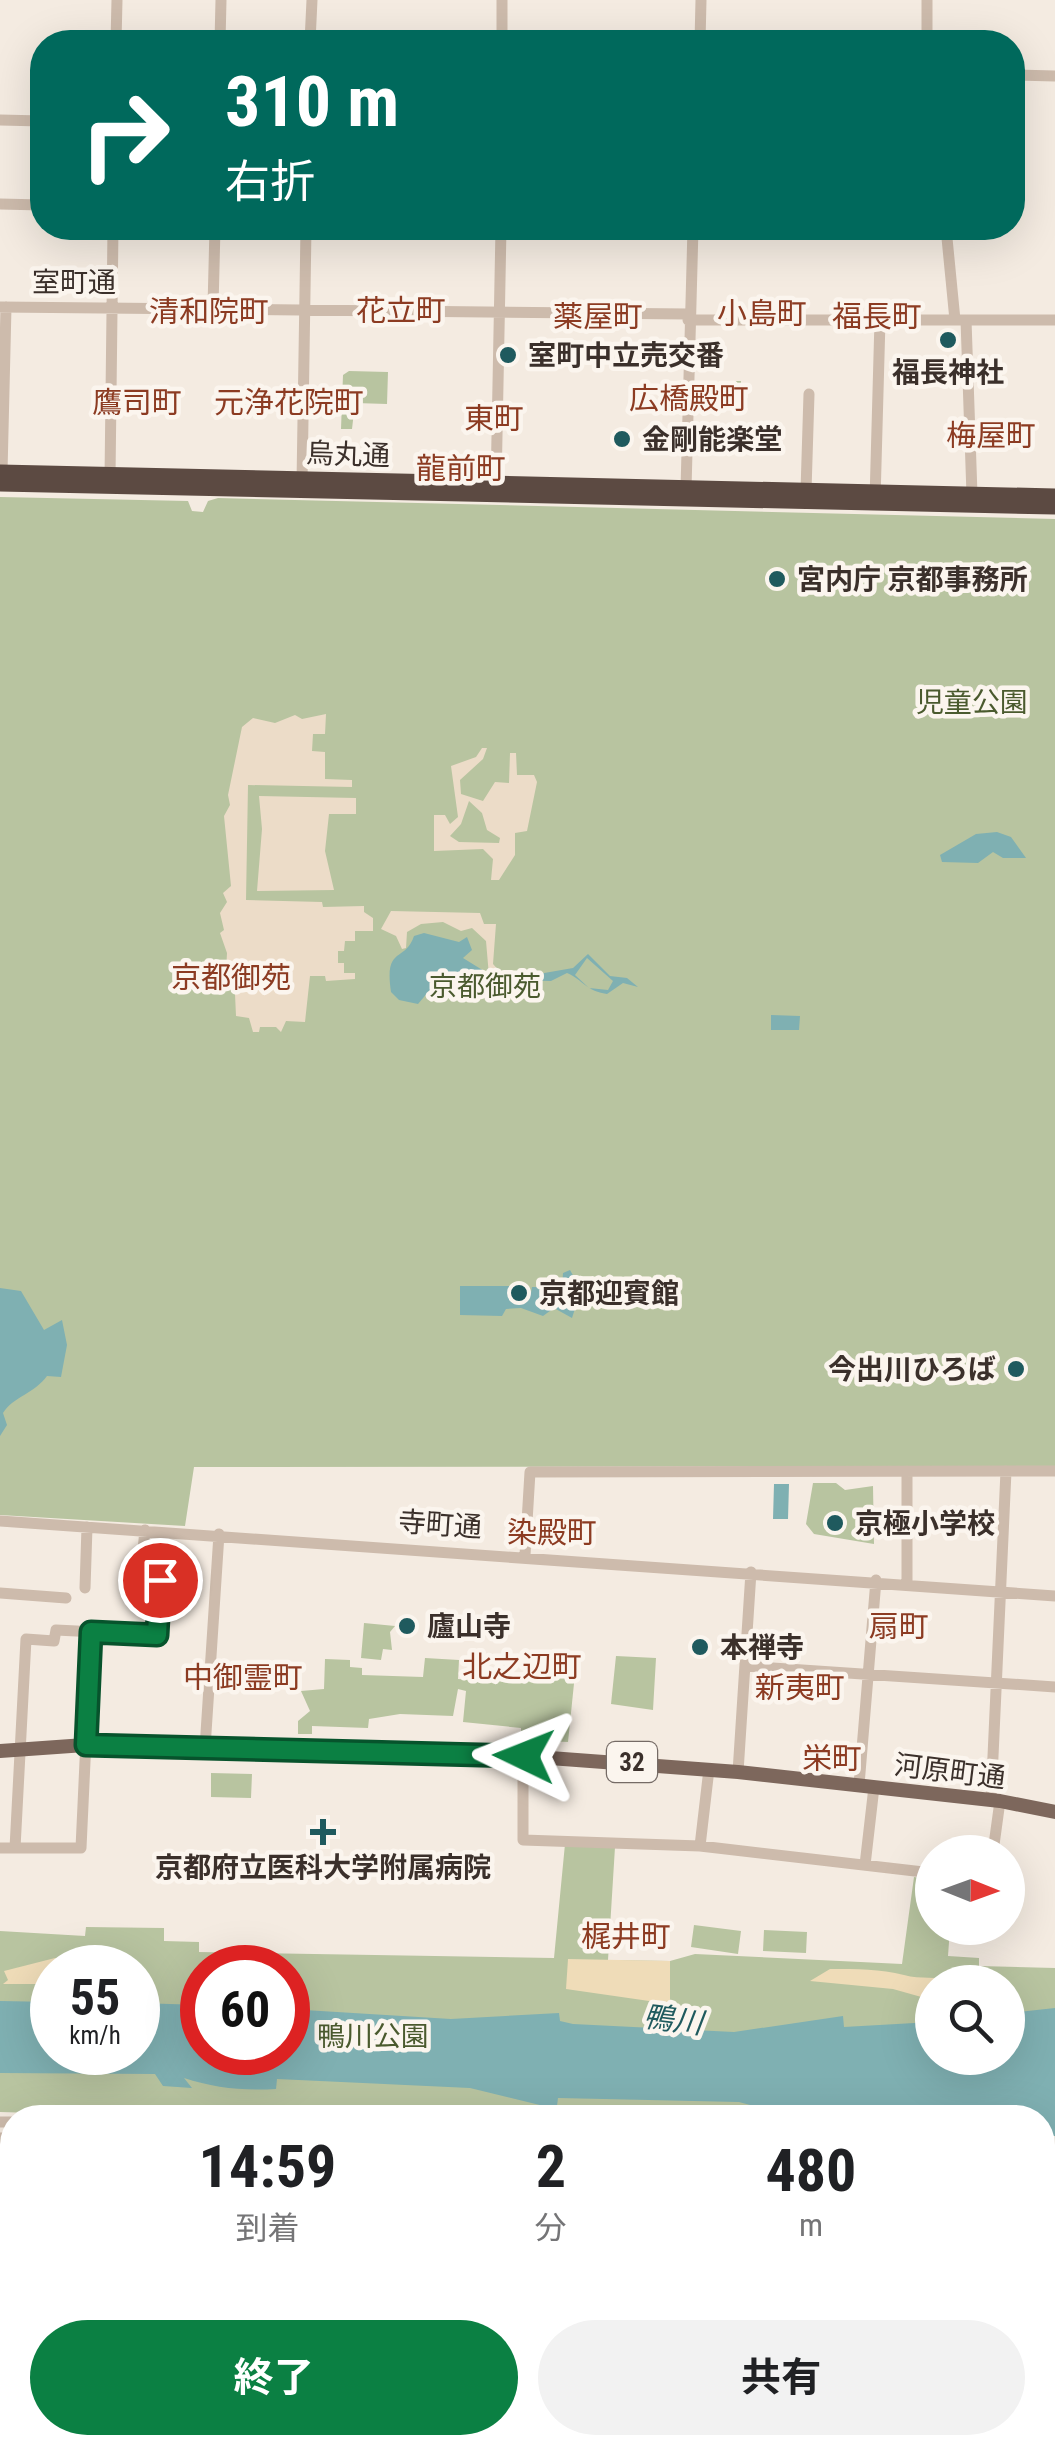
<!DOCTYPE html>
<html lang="ja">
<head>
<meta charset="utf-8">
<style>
  :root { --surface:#fff; --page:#f2f2f2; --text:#202124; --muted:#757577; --accent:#0b8043 }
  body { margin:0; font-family:"Roboto Condensed","Noto Sans JP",sans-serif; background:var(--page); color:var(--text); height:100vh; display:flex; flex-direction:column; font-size:38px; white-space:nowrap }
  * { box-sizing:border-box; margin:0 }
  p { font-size:32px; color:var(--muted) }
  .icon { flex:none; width:55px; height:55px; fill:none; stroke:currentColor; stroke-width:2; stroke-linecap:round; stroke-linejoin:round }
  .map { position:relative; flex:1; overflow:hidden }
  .drawer { position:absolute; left:0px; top:2105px; width:1055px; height:350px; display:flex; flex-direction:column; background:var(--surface); border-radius:40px 40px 0 0; box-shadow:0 10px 40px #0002 }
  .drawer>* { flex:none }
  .hud { position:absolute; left:30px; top:30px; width:995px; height:210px; border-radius:40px; box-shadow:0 10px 40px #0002; background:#00695c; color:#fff; overflow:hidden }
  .needle { width:65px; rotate:91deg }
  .buttons { position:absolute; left:915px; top:1835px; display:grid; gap:20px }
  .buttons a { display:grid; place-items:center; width:110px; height:110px; border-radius:50%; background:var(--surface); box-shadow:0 10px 40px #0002; font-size:50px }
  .speed { position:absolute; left:30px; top:1945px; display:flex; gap:20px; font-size:50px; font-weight:700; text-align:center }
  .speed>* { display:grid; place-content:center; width:130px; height:130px; border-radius:50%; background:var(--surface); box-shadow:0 10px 40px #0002; line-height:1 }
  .speed small { font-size:25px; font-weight:400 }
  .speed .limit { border:15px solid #d22; background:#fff; color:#111 }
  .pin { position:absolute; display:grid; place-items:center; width:85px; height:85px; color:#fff; margin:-42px; border:5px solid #fff; border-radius:50%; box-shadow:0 2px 10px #0007 }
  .me { position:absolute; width:110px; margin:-55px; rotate:272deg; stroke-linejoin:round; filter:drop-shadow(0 0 8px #0008) }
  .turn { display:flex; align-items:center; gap:35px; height:210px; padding:0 30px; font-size:45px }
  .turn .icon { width:130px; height:130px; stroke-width:2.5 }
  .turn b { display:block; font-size:70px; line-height:85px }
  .eta { display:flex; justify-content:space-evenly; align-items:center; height:170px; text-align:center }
  .eta b { font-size:60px; font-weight:700; line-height:70px }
  .cta { display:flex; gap:20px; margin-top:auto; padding:20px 30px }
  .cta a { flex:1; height:115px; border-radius:60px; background:var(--accent); color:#fff; font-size:40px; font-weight:700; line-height:115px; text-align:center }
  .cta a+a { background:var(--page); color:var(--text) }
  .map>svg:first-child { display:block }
  .green { fill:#b8c4a0; fill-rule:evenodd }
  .sand { fill:#efdcb8 }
  .plaza { fill:#ecdcc8; fill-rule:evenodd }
  .water { fill:#7fb0b2; fill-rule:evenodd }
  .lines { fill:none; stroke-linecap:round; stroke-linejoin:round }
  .minor { stroke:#cdbbac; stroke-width:11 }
  .major { stroke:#7d675c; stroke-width:14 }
  .highway { stroke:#5c4a42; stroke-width:15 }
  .route-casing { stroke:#07532c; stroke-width:25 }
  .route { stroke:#0b8043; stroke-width:18 }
  .poi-dot { fill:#1f5a5e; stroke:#fbf5ee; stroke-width:4 }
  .labels { text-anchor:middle; stroke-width:9; stroke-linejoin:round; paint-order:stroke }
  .shield { fill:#fbf5ee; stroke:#756b66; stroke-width:2.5 }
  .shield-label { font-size:25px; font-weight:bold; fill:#3b302b }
  .street-label { font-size:28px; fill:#3b302b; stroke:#fbf5ee }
  .poi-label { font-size:28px; font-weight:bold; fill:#3b302b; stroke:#fbf5ee; text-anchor:start }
  .park-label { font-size:28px; fill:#4a5a2e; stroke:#fbf5ee }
  .neighbourhood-label { font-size:30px; fill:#8c3b22; stroke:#fbf5ee }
  .water-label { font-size:30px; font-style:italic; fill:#1f5a5e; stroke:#fbf5ee }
</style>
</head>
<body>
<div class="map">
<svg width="1055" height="2455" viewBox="0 0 1055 2455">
  <rect width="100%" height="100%" fill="#f4ebe1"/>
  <path class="green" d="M349 371 388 372 387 404 355 403 352 429H341L343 375Z
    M725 381H741V398H748V408H725Z
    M0 497 188 501 192 511 203 512 208 501 218 498 1055 519V1466L194 1467 185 1526 0 1515Z
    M813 1483H836L845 1490 873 1486 874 1544 814 1534 806 1524Z
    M364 1623 395 1626 390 1632 392 1650 383 1649 381 1660 361 1658Z
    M616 1656 656 1658 653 1710 611 1704Z
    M425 1658 459 1660 458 1679 509 1682 510 1675 523 1676 524 1670 561 1672 562 1666 576 1664 568 1742 521 1740V1728L463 1722 466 1691 458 1689 453 1716 400 1714 369 1719 368 1728 312 1726V1734H298V1721L310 1711 301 1691 324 1689 325 1659 350 1660V1667L362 1668V1675L423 1677Z
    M211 1773 252 1774 251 1798 211 1797Z
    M565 1844 615 1847 608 1960 670 1961 695 1954 902 1964 914 1877 932 1880V1928H950L948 1956 979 1958V1966L1055 1968V2116L1050 2157H1043L1042 2118H208L0 2112V1931L85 1936 86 1927 164 1928V1941L199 1942V1952L554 1958ZM52 1968H138V2052H52ZM202 1968H288V2052H202ZM932 1982H1008V2058H932Z
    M694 1925 741 1931 738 1954 691 1947Z
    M764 1930 807 1932 806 1953 763 1951Z
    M532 2448 603 2454 604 2449 628 2451 627 2455H531Z"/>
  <path class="sand" d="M55 1958 66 1960 64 1967 52 1968V1984H3L8 1980 4 1971Z
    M568 1959 670 1961V2004L566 1989Z
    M830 1969C857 1969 880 1969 904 1975 921 1980 936 1975 953 1982H932V2000L893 1989 810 1981Z"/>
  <path class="plaza" d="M326 714 325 734H313L312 751 325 752V779L352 780V787L248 785 246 900 322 902 323 907 364 906V912L373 918V931H355V941H345L344 951H338V963H344V973H355V979L326 981 325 976H310L305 1022 286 1021 281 1032 276 1027H260L259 1032H253L249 1018 236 1016 234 972 226 971 227 953 220 933 224 930 220 913 227 902 223 893 231 886 224 816 230 805 228 795 242 727 253 718 275 723 295 715 302 719Z
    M482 748H487L483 759 460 780 461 794 483 801 495 782 509 783 510 753H516L517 775H534L537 782 527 831 515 833V855L499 880H491L493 859 483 849 434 851V815H445L450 824 458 817 451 766 476 757ZM469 801 482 813 487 830 500 838 499 843 459 842 450 836 461 824Z
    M259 796 356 798V814H329L325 851 334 890 257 891 262 829Z
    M391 911 480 913 484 924H496L493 964 500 972 489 976 486 941 472 928 461 931 443 922 421 924 407 932 406 948 402 949 396 936 381 929Z"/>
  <path class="water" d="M997 832 1011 837 1026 858H1003L993 852 978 863 942 862 940 855 976 834Z
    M424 933 459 942 467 937 472 950 463 958 484 971 482 982 488 986 511 973 527 976 573 968 588 954 610 976 627 978 638 987 623 983 607 994C586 991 583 980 567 973L551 981 513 980 491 990 475 988 466 998 444 985 441 991H429L418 1004 399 1000 391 992C384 945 405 963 414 936ZM587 958 613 981 608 990 589 988 575 975Z
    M771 1015 800 1016 799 1030H771Z
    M570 1270 575 1279H589L597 1287 581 1290 572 1318 554 1308 543 1316 521 1308 506 1309 502 1316 460 1315V1286H511V1292L531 1293 532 1287H562L563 1273Z
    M0 1288 21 1291 44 1330 62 1320 67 1345 61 1377 47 1376C35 1393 13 1397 3 1413L7 1425 0 1436Z
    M774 1484H789L788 1519H773Z
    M0 2001 52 2002V2052H138V2003L202 2005V2052H288V2009L451 2019 559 2013 560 2021 573 2024 734 2032 843 2016 844 2027 932 2022V2058H1008V2013L1055 2008V2136H1043L1042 2118 840 2113V2117H795L739 2102 558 2098 557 2106 548 2107 470 2088 277 2079 276 2089C245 2091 214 2088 184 2078L192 2088 163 2086 155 2074 0 2073Z"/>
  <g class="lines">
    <path class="minor" d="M502 0V42
      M927 0V42
      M116 42 117 0
      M220 42 221 0
      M310 42 312 0
      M700 42 701 0
      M1012 75 1055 76
      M0 120 42 121
      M0 204 42 205
      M946 228 955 320
      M0 307 688 314
      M213 307 215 228
      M688 320H1055
      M966 320 972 495
      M2 472 6 307
      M110 478 113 228
      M302 483 306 228
      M496 488 501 228
      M686 489 693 228
      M806 491 809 394
      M875 500 880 320
      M907 1471V1582
      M0 1521 1055 1596
      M525 1555 530 1472 1055 1471
      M85 1588 87 1527
      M0 1593 66 1598
      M745 1666 1055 1687
      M205 1748 219 1534
      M523 1756V1840L700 1846 932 1873
      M738 1772 751 1572
      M859 1785 876 1580
      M991 1800 1006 1471
      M700 1846 709 1769
      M0 1848H81L91 1632
      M15 1848 26 1639 54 1641 56 1630 157 1635 162 1552 143 1550 145 1530
      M993 1852 1000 1801
      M865 1865 874 1787
      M0 2122H12
      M0 2138H12
      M1042 2173 1055 2174
      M1042 2184 1055 2185
      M0 2394H12
      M172 2442 178 2455
      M869 2442 873 2455
      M418 2455V2442
      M495 2455V2442
      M827 2455 834 2442"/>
    <path class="major" d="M0 1751 85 1745 523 1756 738 1772 1000 1801 1055 1812
      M1042 2325 1055 2235
      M1042 2410 1055 2323
      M1025 2455 1026 2442
      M1037 2455 1039 2442"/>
    <path class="highway" d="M0 472 1055 496
      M0 484 1055 507"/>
  </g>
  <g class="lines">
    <g class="route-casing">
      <path id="route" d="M160 1580 157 1635 91 1632 86 1745 524 1756"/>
    </g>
    <use href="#route" class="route"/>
  </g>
  <g class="poi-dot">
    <circle cx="948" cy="340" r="10"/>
    <circle cx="508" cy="355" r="10"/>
    <circle cx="622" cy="439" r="10"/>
    <circle cx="777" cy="579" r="10"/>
    <circle cx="519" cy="1293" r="10"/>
    <circle cx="1016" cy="1369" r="10"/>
    <circle cx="835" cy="1523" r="10"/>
    <circle cx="407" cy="1626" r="10"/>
    <circle cx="700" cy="1647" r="10"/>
    <path d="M318 1817h10v10h10v10h-10v10h-10v-10h-10v-10h10z"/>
  </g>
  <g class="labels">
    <rect class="shield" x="607" y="1742" width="50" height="40" rx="8"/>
    <g class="shield-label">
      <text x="632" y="1771">32</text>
    </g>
    <g class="street-label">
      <text x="74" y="292">室町通</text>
      <text transform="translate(348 454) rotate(2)" y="10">烏丸通</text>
      <text transform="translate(440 1524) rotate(4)" y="10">寺町通</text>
      <text transform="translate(950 1771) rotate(7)" y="10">河原町通</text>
    </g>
    <g class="poi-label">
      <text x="528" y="365">室町中立売交番</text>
      <text x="948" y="382" text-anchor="middle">福長神社</text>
      <text x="642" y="449">金剛能楽堂</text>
      <text x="797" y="589">宮内庁 京都事務所</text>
      <text x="539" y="1303">京都迎賓館</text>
      <text x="996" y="1379" text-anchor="end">今出川ひろば</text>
      <text x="855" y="1533">京極小学校</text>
      <text x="427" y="1636">廬山寺</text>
      <text x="720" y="1657">本禅寺</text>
      <text x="323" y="1877" text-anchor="middle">京都府立医科大学附属病院</text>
    </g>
    <g class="park-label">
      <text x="972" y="712">児童公園</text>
      <text x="485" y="996">京都御苑</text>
      <text x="373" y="2046">鴨川公園</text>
    </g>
    <g class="neighbourhood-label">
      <text x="401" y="321">花立町</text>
      <text x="209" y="322">清和院町</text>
      <text x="762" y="324">小島町</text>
      <text x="598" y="327">薬屋町</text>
      <text x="877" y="327">福長町</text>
      <text x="689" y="409">広橋殿町</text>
      <text x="137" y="413">鷹司町</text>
      <text x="289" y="413">元浄花院町</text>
      <text x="494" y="429">東町</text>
      <text x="991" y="446">梅屋町</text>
      <text x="461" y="479">龍前町</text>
      <text x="231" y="988">京都御苑</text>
      <text x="552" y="1543">染殿町</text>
      <text x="899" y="1637">扇町</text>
      <text x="522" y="1677">北之辺町</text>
      <text x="243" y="1688">中御霊町</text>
      <text x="800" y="1698">新夷町</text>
      <text x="832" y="1769">栄町</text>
      <text x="626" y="1947">梶井町</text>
    </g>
    <g class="water-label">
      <text transform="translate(673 2020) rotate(7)" y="10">鴨川</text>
    </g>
  </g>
</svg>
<div class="buttons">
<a><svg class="needle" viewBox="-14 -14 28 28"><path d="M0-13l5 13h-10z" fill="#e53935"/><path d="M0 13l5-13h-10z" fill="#757577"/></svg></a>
<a><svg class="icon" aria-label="search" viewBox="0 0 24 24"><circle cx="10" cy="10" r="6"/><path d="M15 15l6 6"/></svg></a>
</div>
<div class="speed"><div>55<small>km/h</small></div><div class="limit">60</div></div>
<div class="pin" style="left:160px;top:1580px;background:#d93025"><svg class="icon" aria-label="arrive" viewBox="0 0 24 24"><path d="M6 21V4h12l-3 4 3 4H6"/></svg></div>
<svg class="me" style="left:524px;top:1756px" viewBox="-20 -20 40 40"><path d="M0-17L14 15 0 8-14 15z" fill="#0b8043" stroke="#fff" stroke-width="4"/></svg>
<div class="hud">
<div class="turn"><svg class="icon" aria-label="right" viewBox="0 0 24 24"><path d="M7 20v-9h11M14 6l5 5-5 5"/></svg><div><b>310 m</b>右折</div></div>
</div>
<section class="drawer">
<div class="eta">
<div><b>14:59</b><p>到着</p></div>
<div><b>2</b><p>分</p></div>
<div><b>480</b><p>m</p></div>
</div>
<div class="cta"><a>終了</a><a>共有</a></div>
</section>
</div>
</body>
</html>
